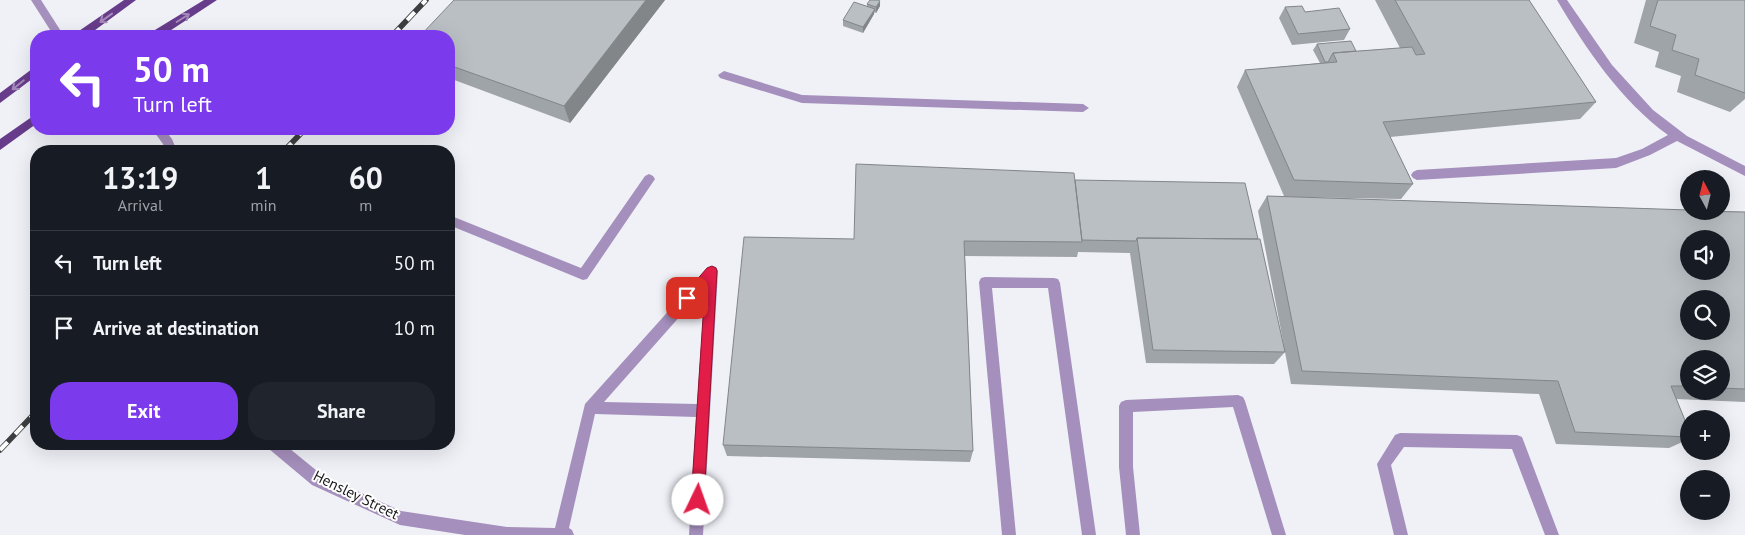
<!DOCTYPE html>
<html lang="en">
<head>
<meta charset="utf-8">
<style>
  :root { --surface:#171b24; --page:#20242c; --text:#f1f3f6; --muted:#9ea1a6; --line:#363941; --accent:#7c3aed }
  body { margin:0; font-family:"PT Sans",sans-serif; background:var(--page); color:var(--text); height:100vh; display:flex; flex-direction:column; font-size:19px; white-space:nowrap }
  * { box-sizing:border-box; margin:0 }
  p { font-size:16px; color:var(--muted) }
  .icon { flex:none; width:28px; height:28px; fill:none; stroke:currentColor; stroke-width:2; stroke-linecap:round; stroke-linejoin:round }
  .map { position:relative; flex:1; overflow:hidden }
  .drawer { position:absolute; left:30px; top:145px; width:425px; height:305px; display:flex; flex-direction:column; background:var(--surface); border-radius:20px; box-shadow:0 5px 20px #0002 }
  .drawer>* { flex:none }
  .hud { position:absolute; left:30px; top:30px; width:425px; height:105px; border-radius:20px; box-shadow:0 5px 20px #0002; background:#7c3aed; color:#fff; overflow:hidden }
  .needle { width:32px; rotate:353deg }
  .controls { position:absolute; left:1680px; top:170px; display:grid; gap:10px }
  .controls a { display:grid; place-items:center; width:50px; height:50px; border-radius:50%; background:var(--surface); box-shadow:0 5px 20px #0002; font-size:25px }
  .pin { position:absolute; display:grid; place-items:center; width:42px; height:42px; color:#fff; margin:-21px; border-radius:10px; box-shadow:0 2px 8px #0006 }
  .me { position:absolute; width:55px; margin:-28px; rotate:3deg; stroke-linejoin:round; filter:drop-shadow(0 0 4px #0008) }
  .turn { display:flex; align-items:center; gap:18px; height:105px; padding:0 20px; font-size:22px }
  .turn .icon { width:65px; height:65px; stroke-width:2.5 }
  .turn b { display:block; font-size:35px; line-height:42px }
  .eta { display:flex; justify-content:space-evenly; align-items:center; height:85px; text-align:center }
  .eta b { font-size:30px; font-weight:700; line-height:35px }
  .action { display:flex; gap:10px; margin-top:auto; padding:10px 20px }
  .action a { flex:1; height:58px; border-radius:20px; background:var(--accent); color:#fff; font-size:20px; font-weight:700; line-height:58px; text-align:center }
  .action a+a { background:var(--page); color:var(--text) }
  ul { padding:0; list-style:none }
  li { display:flex; align-items:center; gap:15px; height:65px; padding:0 20px; border-top:1px solid var(--line) }
  li div { flex:1 }
  li b { display:block; font-size:19px }
  li em { font-style:normal }
  .map>svg:first-child { display:block }
  .lines { fill:none; stroke-linecap:round; stroke-linejoin:round }
  .minor { fill:#a58fbc; fill-rule:evenodd }
  .major { fill:#673c8b; fill-rule:evenodd }
  .rail-casing { stroke:#3d3e40; stroke-width:5.5 }
  .rail { stroke:#fefefe; stroke-width:4; stroke-dasharray:11; stroke-linecap:butt }
  .wall { fill:#9fa4a8; fill-rule:evenodd }
  .shaded-wall { fill:#828688 }
  .building { fill:#b9bfc3; stroke:#828688; fill-rule:evenodd }
  .oneway { stroke:#a38ab9 }
  .route { fill:#e11d48; stroke:#92132f }
  .labels { text-anchor:middle; stroke-width:4; stroke-linejoin:round; paint-order:stroke }
  .street-label { font-size:15px; fill:#19191b; stroke:#fefefe }
</style>
</head>
<body>
<div class="map">
<svg width="1745" height="535" viewBox="0 0 1745 535">
  <rect width="100%" height="100%" fill="#eff1f7"/>
  <g class="lines">
    <path class="minor" d="M31 0H41L64 36H54Z
      M1557 0H1567L1612 65 1653 110 1687 136 1745 166V176L1677 141 1650 155 1616 168 1417 180 1413 178 1411 175 1413 172 1417 170 1616 158 1642 149 1668 135C1621 101 1586 49 1557 0Z
      M724 71 802 95 1083 104 1089 108 1083 112 802 103 720 78 718 75Z
      M152 129H164L172 139 177 151H165L163 144Z
      M649 174 653 176 655 179 653 182 587 279 583 280 449 225V215L581 268 645 176Z
      M712 266 716 267 718 271 703 535H689L696 417 595 414 569 528 572 530 574 535H465L400 525 312 485 269 449 267 444H284L322 475 401 511 507 527 555 528 585 404 708 267ZM705 288 697 404 604 402Z
      M985 277 1054 278 1058 279 1060 283 1096 535H1082L1048 288H992L1016 535H1002L979 282 981 278Z
      M1238 395 1243 397 1245 401 1286 535H1272L1233 407 1133 412V467L1140 535H1126L1119 467V406L1121 402 1126 400Z
      M1400 433 1517 435 1522 437 1559 535H1545L1512 449 1404 447 1391 465 1408 535H1394L1377 464 1395 435Z"/>
    <path class="major" d="M124 0H136L87 36H75L76 33Z
      M204 0H217L162 36H149L150 33Z
      M36 66V76L0 103V93Z
      M36 114V124L0 150V139Z"/>
    <g class="rail-casing">
      <path id="rail" d="M392 36 426 0
        M284 151 305 129
        M0 450 36 412"/>
    </g>
    <use href="#rail" class="rail"/>
  </g>
  <path class="wall" d="M665 0 570 123 449 78V36Z
    M1375 0H1529L1596 102 1580 119 1390 137 1413 184 1401 199 1297 197 1745 212V402L1676 399 1689 430V439L1669 448 1556 444 1539 394 1291 384 1285 352 1274 364 1146 363 1130 253 1078 252 1077 257 965 256 973 451 970 462 727 456 723 445 854 239 1075 180 1258 239 1284 346 1258 211 1267 196H1284L1237 87 1245 70 1320 63 1313 50 1317 44 1356 51 1400 48ZM1689 359H1721V391H1689Z
    M1646 0H1745V99L1730 112 1677 92 1681 76 1655 67 1659 52 1634 43Z
    M867 4 880 6 876 13 874 12V14L863 33 843 26V20L867 6Z
    M1285 7 1305 12 1350 29 1344 40 1292 45 1279 18Z"/>
  <path class="shaded-wall" d="M646 0H665L570 123 564 106Z
    M880 1V6L876 13V7Z
    M875 9 874 14 863 33V27Z"/>
  <path class="building" d="M454 0H646L564 106 449 65V36H420Z
    M870 0H878L880 1 876 7 867 4Z
    M1395 0H1529L1596 102 1383 122 1413 184 1294 180 1245 70 1337 62 1333 53 1412 47 1416 55 1425 54Z
    M1658 0H1745V93L1695 75 1699 59 1672 50 1676 35 1650 26Z
    M854 2 875 9 863 27 843 20Z
    M1302 6 1305 12 1339 8 1350 29 1298 34 1285 7Z
    M1351 41 1356 51 1333 53 1328 62H1325L1317 44Z
    M856 164 1074 173 1082 242 964 241 973 451 723 445 744 237 854 239Z
    M1075 180 1245 183 1258 239 1137 238 1136 241 1082 240Z
    M1267 196 1689 210V211L1745 212V389L1721 388V359H1689V386H1671L1689 430V437L1575 432 1558 381 1302 371ZM1689 239H1721V271H1689ZM1689 299H1721V331H1689Z
    M1137 238 1260 239 1285 352 1153 350Z"/>
  <defs><path id="oneway-shaft" d="M-6 0H5M1.5-3L5.5 0L1.5 3" fill="none" stroke-width="1.6" stroke-linecap="round" stroke-linejoin="round" transform="scale(1.25)"/></defs>
  <g class="oneway">
    <use href="#oneway-shaft" transform="translate(106 18) rotate(144)"/>
    <use href="#oneway-shaft" transform="translate(183 18) rotate(-32)"/>
    <use href="#oneway-shaft" transform="translate(18 85) rotate(141)"/>
  </g>
  <path class="route" d="M712 266 716 268 717 271 704 500 702 504 698 506 693 504 691 500 705 287C699 293 693 306 683 302L681 298 707 268Z"/>
  <g class="labels">
    <g class="street-label">
      <text transform="translate(356 495) rotate(26)" y="5">Hensley Street</text>
    </g>
  </g>
</svg>
<div class="controls">
<a><svg class="needle" viewBox="-14 -14 28 28"><path d="M0-13l5 13h-10z" fill="#e53935"/><path d="M0 13l5-13h-10z" fill="#9ea1a6"/></svg></a>
<a><svg class="icon" aria-label="sound" viewBox="0 0 24 24"><path d="M4 9h4l5-4v14l-5-4H4zM17 9q2 3 0 6"/></svg></a>
<a><svg class="icon" aria-label="search" viewBox="0 0 24 24"><circle cx="10" cy="10" r="6"/><path d="M15 15l6 6"/></svg></a>
<a><svg class="icon" aria-label="layers" viewBox="0 0 24 24"><path d="M12 4l9 5-9 5-9-5zM3 14l9 5 9-5"/></svg></a>
<a>+</a>
<a>−</a>
</div>
<div class="pin" style="left:687px;top:298px;background:#d93025"><svg class="icon" aria-label="arrive" viewBox="0 0 24 24"><path d="M6 21V4h12l-3 4 3 4H6"/></svg></div>
<svg class="me" style="left:698px;top:500px" viewBox="-20 -20 40 40"><circle r="19" fill="#fff"/><path d="M0-13L10 11 0 6-10 11z" fill="#e11d48"/></svg>
<div class="hud">
<div class="turn"><svg class="icon" aria-label="left" viewBox="0 0 24 24"><path d="M17 20v-9H6M10 6l-5 5 5 5"/></svg><div><b>50 m</b>Turn left</div></div>
</div>
<section class="drawer">
<div class="eta">
<div><b>13:19</b><p>Arrival</p></div>
<div><b>1</b><p>min</p></div>
<div><b>60</b><p>m</p></div>
</div>
<ul>
<li><svg class="icon" aria-label="left" viewBox="0 0 24 24"><path d="M17 20v-9H6M10 6l-5 5 5 5"/></svg><div><b>Turn left</b></div><em>50 m</em></li>
<li><svg class="icon" aria-label="arrive" viewBox="0 0 24 24"><path d="M6 21V4h12l-3 4 3 4H6"/></svg><div><b>Arrive at destination</b></div><em>10 m</em></li>
</ul>
<div class="action"><a>Exit</a><a>Share</a></div>
</section>
</div>
</body>
</html>
